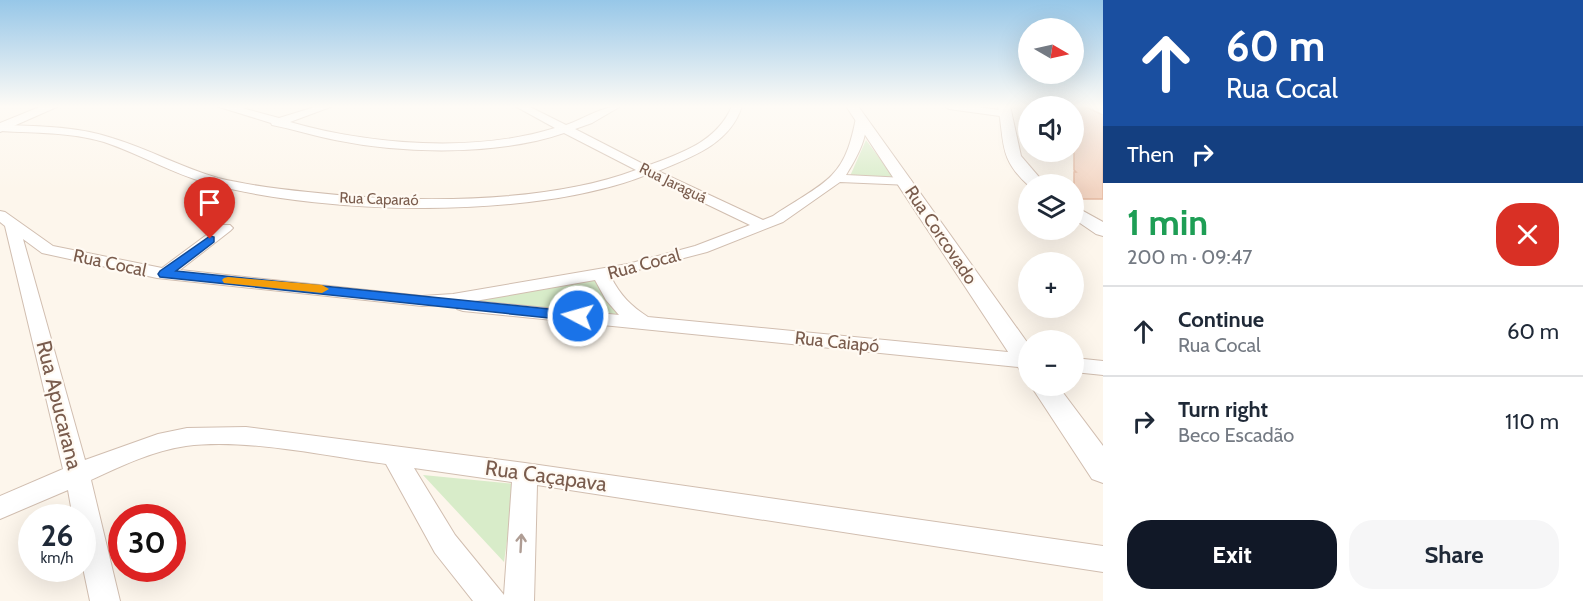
<!DOCTYPE html>
<html lang="en">
<head>
<meta charset="utf-8">
<style>
  :root { --surface:#fff; --page:#f6f6f7; --text:#1f2937; --muted:#747a83; --line:#e0e1e3; --accent:#111827 }
  body { margin:0; font-family:Cabin,sans-serif; background:var(--page); color:var(--text); height:100vh; display:flex; flex-direction:column; font-size:22px; white-space:nowrap }
  * { box-sizing:border-box; margin:0 }
  p { font-size:20px; color:var(--muted) }
  .icon { flex:none; width:33px; height:33px; fill:none; stroke:currentColor; stroke-width:2; stroke-linecap:round; stroke-linejoin:round }
  .map { position:relative; flex:1; overflow:hidden }
  .panel { display:flex; flex-direction:column; background:var(--surface); width:480px }
  .panel>* { flex:none }
  .hud { background:#1a4fa0; color:#fff; overflow:hidden }
  .needle { width:39px; rotate:99deg }
  .buttons { position:absolute; left:1018px; top:18px; display:grid; gap:12px }
  .buttons a { display:grid; place-items:center; width:66px; height:66px; border-radius:50%; background:var(--surface); box-shadow:0 6px 24px #0002; font-size:30px }
  .speed { position:absolute; left:18px; top:504px; display:flex; gap:12px; font-size:30px; font-weight:700; text-align:center }
  .speed>* { display:grid; place-content:center; width:78px; height:78px; border-radius:50%; background:var(--surface); box-shadow:0 6px 24px #0002; line-height:1 }
  .speed small { font-size:15px; font-weight:400 }
  .speed .limit { border:9px solid #d22; background:#fff; color:#111 }
  .pin { position:absolute; display:grid; place-items:center; width:51px; height:51px; color:#fff; margin:-62px -26px; border-radius:50% 50% 50% 0; rotate:-45deg; box-shadow:0 0 6px #0007 }
  .pin .icon { rotate:45deg }
  .me { position:absolute; width:66px; margin:-33px; rotate:276deg; stroke-linejoin:round; filter:drop-shadow(0 0 4px #0008) }
  .turn { display:flex; align-items:center; gap:21px; height:126px; padding:0 24px; font-size:27px }
  .turn .icon { width:78px; height:78px; stroke-width:2.5 }
  .turn b { display:block; font-size:42px; line-height:51px }
  .then { display:flex; align-items:center; height:57px; padding:0 24px; background:#0003; gap:12px; font-size:22px }
  .round { display:grid; place-items:center; flex:none; width:63px; height:63px; border-radius:24px; background:var(--page) }
  .headline { display:flex; align-items:center; justify-content:space-between; height:102px; padding:0 24px }
  h1 { font-size:36px; font-weight:700; line-height:45px; color:#1e9e55 }
  .action { display:flex; gap:12px; margin-top:auto; padding:12px 24px }
  .action a { flex:1; height:69px; border-radius:24px; background:var(--accent); color:#fff; font-size:24px; font-weight:700; line-height:69px; text-align:center }
  .action a+a { background:var(--page); color:var(--text) }
  ul { padding:0; list-style:none }
  li { display:flex; align-items:center; gap:18px; height:90px; padding:0 24px; border-top:2px solid var(--line) }
  li div { flex:1 }
  li b { display:block; font-size:22px }
  li em { font-style:normal }
  main { display:flex; flex:1; min-height:0 }
  .map>svg:first-child { display:block }
  .green { fill:#d8ecc9 }
  .building { fill:#f3d5c3; stroke:#e6bba3; stroke-width:1.5 }
  .lines { fill:none; stroke-linecap:round; stroke-linejoin:round }
  .service-casing { stroke:#d1beb0; stroke-width:1 }
  .minor-casing { stroke:#d1beb0; stroke-width:2 }
  .tertiary-casing { stroke:#d1beb0; stroke-width:2 }
  .service { fill:#fff; fill-rule:evenodd }
  .minor { fill:#fff; fill-rule:evenodd }
  .tertiary { fill:#fff; fill-rule:evenodd }
  .oneway { stroke:#af9d94 }
  .route { fill:#1a73e8; stroke:#114b97; stroke-width:1.5 }
  .slow { fill:#f59e0b }
  .labels { text-anchor:middle; stroke-width:4.5; stroke-linejoin:round; paint-order:stroke }
  .far-street-label { font-size:15px; fill:#7a5c4d; stroke:#fffaf3 }
  .street-label { font-size:18px; fill:#7a5c4d; stroke:#fffaf3 }
  .near-street-label { font-size:21px; fill:#7a5c4d; stroke:#fffaf3 }
</style>
</head>
<body>
<main>
<div class="map">
<svg width="1103" height="601" viewBox="0 0 1103 601">
  <rect width="100%" height="100%" fill="#fdf6ec"/>
  <path class="green" d="M866 140 895 179 850 176Z
    M599 278 622 317 468 302Z
    M423 475 515 484 504 562Z"/>
  <path class="building" d="M1074 106H1084L1103 115V199H1081L1074 195V172H1076L1074 170Z"/>
  <g class="lines">
    <g class="service-casing">
      <path id="service" d="M243 106H250L238 111 235 109Z"/>
    </g>
    <g class="minor-casing">
      <path id="minor" d="M216 106H234L279 118 318 106H333L290 122C370 145 475 153 555 128L515 106H528L566 125C584 119 602 106 621 106L592 123 575 129 647 166C681 153 717 142 732 106H742C730 144 692 157 658 171L763 220 773 216C790 204 819 189 832 175 847 160 852 138 856 118L857 116H865C870 135 856 159 846 175L905 178 910 179 912 182 910 185 840 182 783 222 707 252 611 277C620 295 631 306 648 317L1029 354V368L463 311 457 309 455 304 422 306 157 278 42 253 23 239 85 460 158 434 187 428 246 427 525 463 1103 546V572L537 485 534 601H473L435 553 386 464C324 456 247 438 186 446 152 451 121 466 91 480L120 601H90L82 563V518H73L68 490 0 519V496L63 469 5 226 0 222V211L5 212 53 246 162 268 220 225H230L233 228 230 231 180 270 422 296 453 294 628 264 695 246 750 225 646 175C532 220 328 215 210 184 173 174 140 154 104 142 70 132 35 133 0 131V125C38 126 76 126 112 138 149 149 182 168 218 178 247 185 278 189 308 192 406 203 543 205 636 170L564 133C497 156 404 154 335 140 314 136 293 129 272 125L271 123ZM595 280 606 300 619 315 475 301ZM414 468 512 482 504 595 455 535Z
        M944 106H970L1007 111 1012 114 1007 117 949 109Z
        M1074 358 1103 361V375L1074 372Z"/>
    </g>
    <g class="tertiary-casing">
      <path id="tertiary" d="M42 106H59L0 132V123Z
        M846 106H858L1029 345V373L1020 370Z
        M998 106H1010L1021 156 1045 184 1029 186C998 158 1005 142 998 106Z
        M1074 206 1103 222V236L1096 234 1074 219Z
        M1031 386H1058L1103 446V483L1092 479Z"/>
    </g>
    <use href="#service" class="service"/>
    <use href="#minor" class="minor"/>
    <use href="#tertiary" class="tertiary"/>
  </g>
  <defs><path id="oneway-shaft" d="M-6 0H5M1.5-3L5.5 0L1.5 3" fill="none" stroke-width="1.6" stroke-linecap="round" stroke-linejoin="round" transform="scale(1.5)"/></defs>
  <use class="oneway" href="#oneway-shaft" transform="translate(521 543) rotate(-87)"/>
  <linearGradient id="sky" x2="0" y2="1"><stop stop-color="#97c7e8"/><stop offset="0.56" stop-color="#fefbf6"/><stop offset="1" stop-color="#fefbf6" stop-opacity="0"/></linearGradient>
  <rect width="1103" height="190" fill="url(#sky)"/>
  <path class="route" d="M210 236 214 237V242L176 271 578 312 585 316 578 321 160 277 158 274 160 271Z"/>
  <path class="slow" d="M228 277 322 285 329 289 322 293 224 283 222 280 224 278Z"/>
  <g class="labels">
    <g class="far-street-label">
      <text transform="translate(673 183) rotate(26)" y="5">Rua Jaraguá</text>
      <text transform="translate(379 199) rotate(2)" y="5">Rua Caparaó</text>
    </g>
    <g class="street-label">
      <text transform="translate(941 235) rotate(56)" y="6">Rua Corcovado</text>
      <text transform="translate(110 263) rotate(12)" y="6">Rua Cocal</text>
      <text transform="translate(644 264) rotate(-15)" y="6">Rua Cocal</text>
      <text transform="translate(837 342) rotate(6)" y="6">Rua Caiapó</text>
    </g>
    <g class="near-street-label">
      <text transform="translate(59 405) rotate(76)" y="7">Rua Apucarana</text>
      <text transform="translate(546 476) rotate(8)" y="7">Rua Caçapava</text>
    </g>
  </g>
</svg>
<div class="buttons">
<a><svg class="needle" viewBox="-14 -14 28 28"><path d="M0-13l5 13h-10z" fill="#e53935"/><path d="M0 13l5-13h-10z" fill="#747a83"/></svg></a>
<a><svg class="icon" aria-label="sound" viewBox="0 0 24 24"><path d="M4 9h4l5-4v14l-5-4H4zM17 9q2 3 0 6"/></svg></a>
<a><svg class="icon" aria-label="layers" viewBox="0 0 24 24"><path d="M12 4l9 5-9 5-9-5zM3 14l9 5 9-5"/></svg></a>
<a>+</a>
<a>−</a>
</div>
<div class="speed"><div>26<small>km/h</small></div><div class="limit">30</div></div>
<div class="pin" style="left:210px;top:239px;background:#d93025"><svg class="icon" aria-label="arrive" viewBox="0 0 24 24"><path d="M6 21V4h12l-3 4 3 4H6"/></svg></div>
<svg class="me" style="left:578px;top:316px" viewBox="-20 -20 40 40"><circle r="17" fill="#1a73e8" stroke="#fff" stroke-width="3"/><path d="M0-11L8 9 0 5-8 9z" fill="#fff"/></svg>
</div>
<section class="panel">
<div class="hud">
<div class="turn"><svg class="icon" aria-label="ahead" viewBox="0 0 24 24"><path d="M12 20V5M6 11l6-6 6 6"/></svg><div><b>60 m</b>Rua Cocal</div></div>
<div class="then">Then<svg class="icon" aria-label="right" viewBox="0 0 24 24"><path d="M7 20v-9h11M14 6l5 5-5 5"/></svg></div>
</div>
<div class="headline"><div><h1>1 min</h1><p>200 m · 09:47</p></div><a class="round" style="background:#d93025;color:#fff"><svg class="icon" aria-label="close" viewBox="0 0 24 24"><path d="M6 6l12 12M18 6L6 18"/></svg></a></div>
<ul>
<li><svg class="icon" aria-label="ahead" viewBox="0 0 24 24"><path d="M12 20V5M6 11l6-6 6 6"/></svg><div><b>Continue</b><p>Rua Cocal</p></div><em>60 m</em></li>
<li><svg class="icon" aria-label="right" viewBox="0 0 24 24"><path d="M7 20v-9h11M14 6l5 5-5 5"/></svg><div><b>Turn right</b><p>Beco Escadão</p></div><em>110 m</em></li>
</ul>
<div class="action"><a>Exit</a><a>Share</a></div>
</section>
</main>
</body>
</html>
